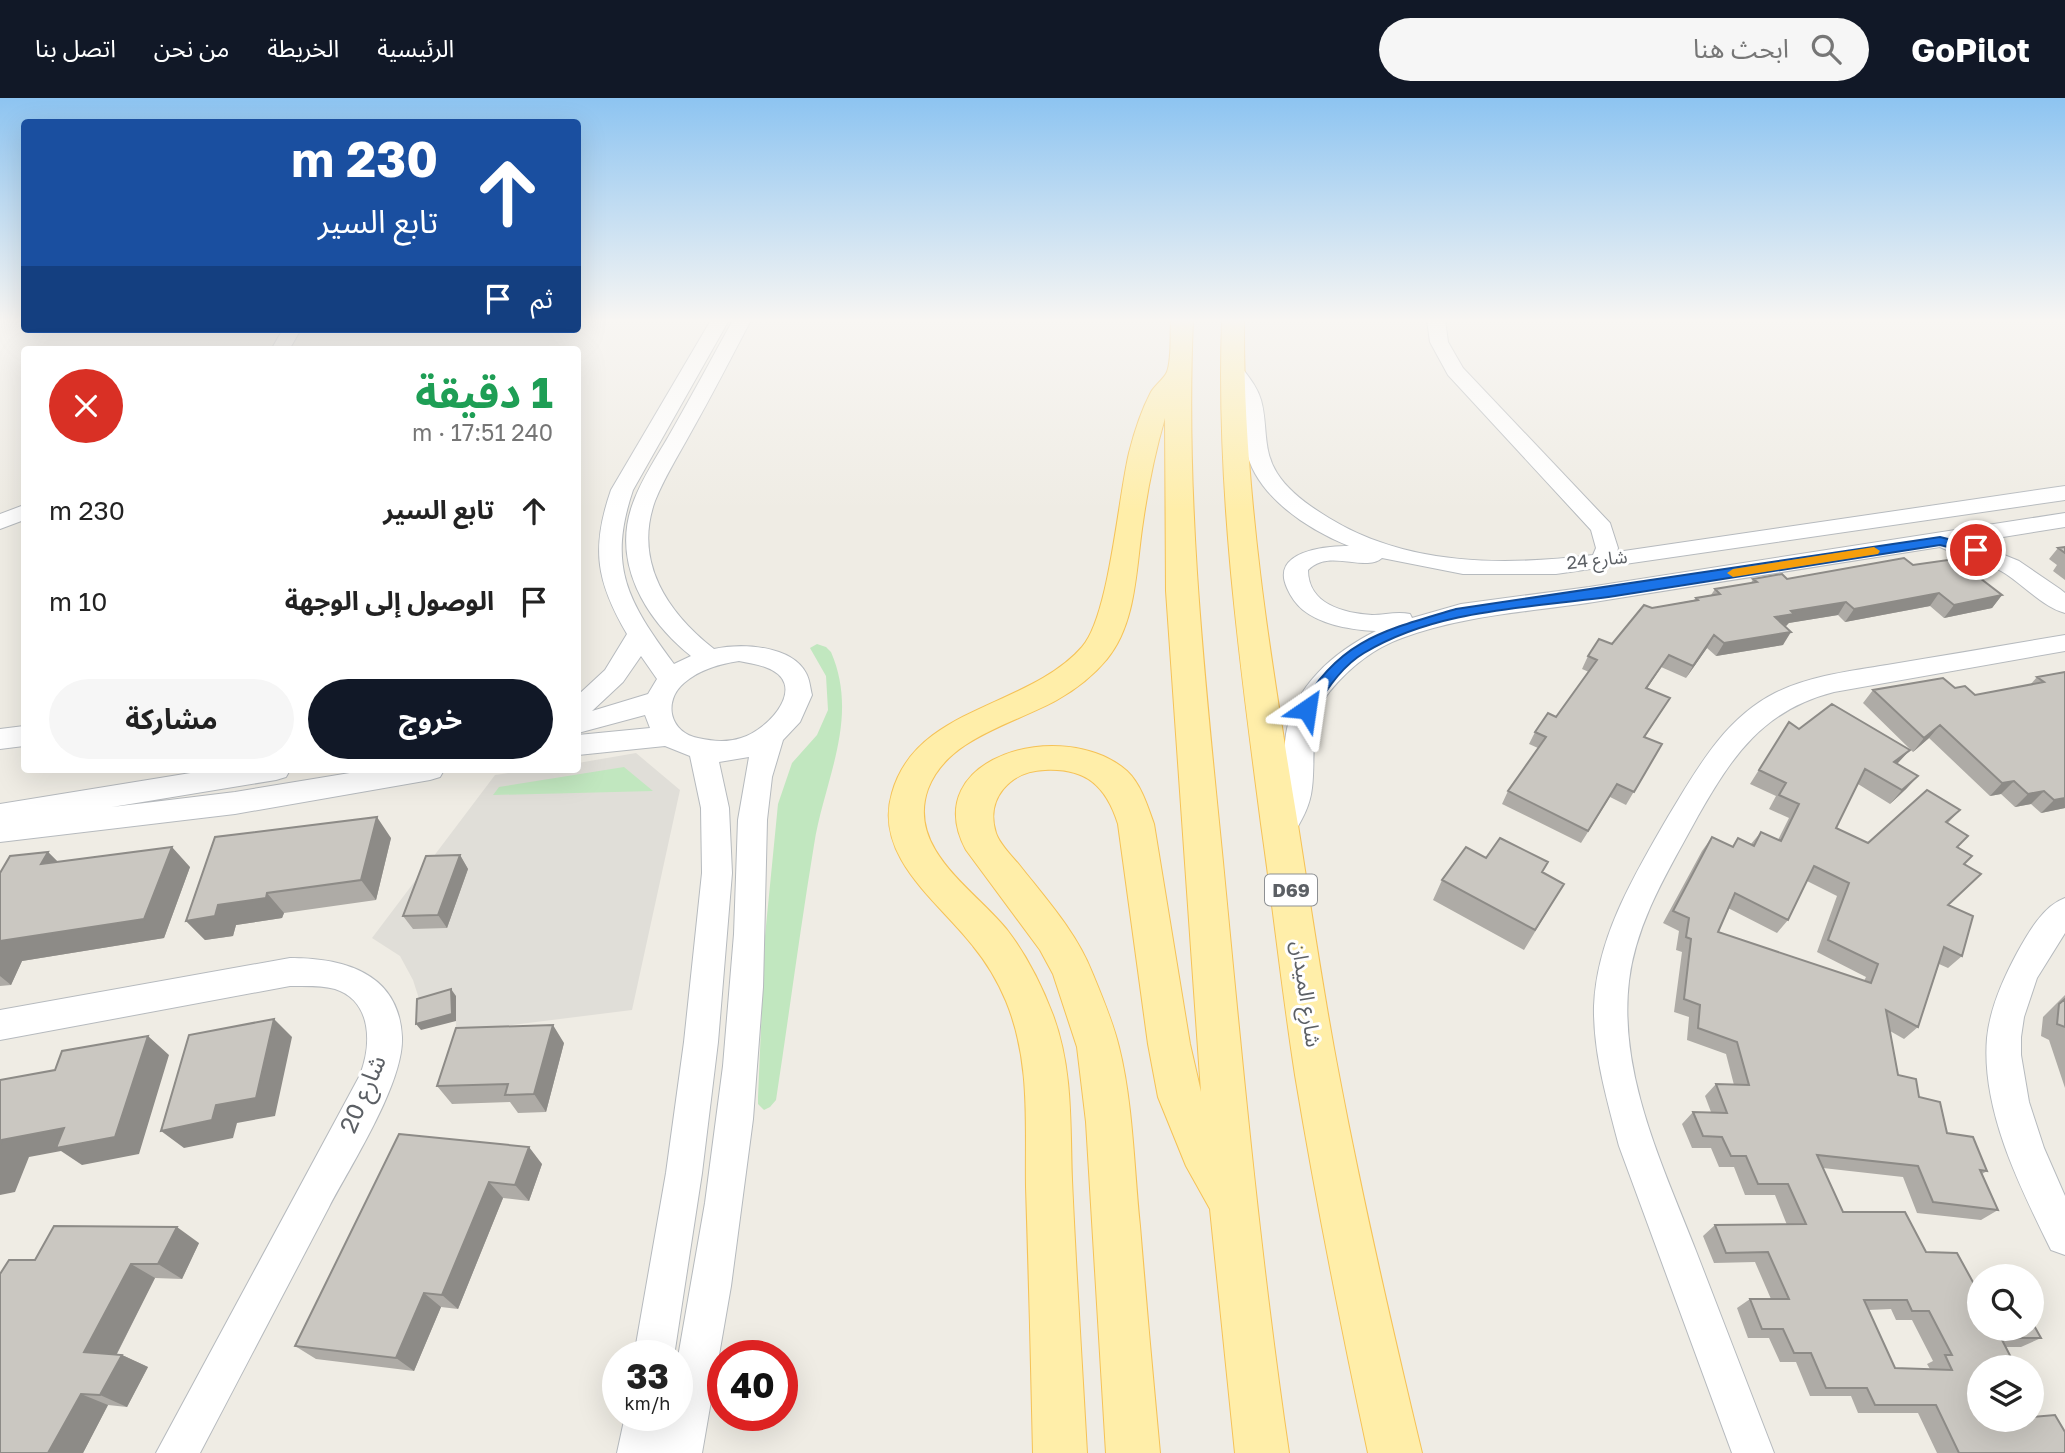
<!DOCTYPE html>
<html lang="ar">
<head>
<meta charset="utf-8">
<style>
  :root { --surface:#fff; --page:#f6f6f6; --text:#222; --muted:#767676; --accent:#111827 }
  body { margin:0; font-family:"Golos Text","Noto Sans Arabic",sans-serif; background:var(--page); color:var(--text); direction:rtl; height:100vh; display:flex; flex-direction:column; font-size:26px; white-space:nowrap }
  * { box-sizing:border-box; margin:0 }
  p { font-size:23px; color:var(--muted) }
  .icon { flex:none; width:38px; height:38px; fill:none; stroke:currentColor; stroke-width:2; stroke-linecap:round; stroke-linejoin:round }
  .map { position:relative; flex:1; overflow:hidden; direction:ltr }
  .drawer { position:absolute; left:21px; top:248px; width:560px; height:427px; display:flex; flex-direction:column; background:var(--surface); border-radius:7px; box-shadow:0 7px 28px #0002; direction:rtl }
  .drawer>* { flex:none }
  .hud { position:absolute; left:21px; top:21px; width:560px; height:214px; border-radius:7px; box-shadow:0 7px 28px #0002; direction:rtl; background:#1a4fa0; color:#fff; overflow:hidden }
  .fabs { position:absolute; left:1967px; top:1166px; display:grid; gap:14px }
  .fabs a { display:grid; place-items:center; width:77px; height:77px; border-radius:50%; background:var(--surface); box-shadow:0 7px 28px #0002; font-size:35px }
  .speed { position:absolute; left:602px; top:1242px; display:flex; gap:14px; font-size:35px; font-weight:700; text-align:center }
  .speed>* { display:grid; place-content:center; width:91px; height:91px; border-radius:50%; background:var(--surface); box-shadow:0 7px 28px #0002; line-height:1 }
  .speed small { font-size:18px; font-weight:400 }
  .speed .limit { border:10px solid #d22; background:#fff; color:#111 }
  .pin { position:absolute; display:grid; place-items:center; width:60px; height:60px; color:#fff; margin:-30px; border:4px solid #fff; border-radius:50%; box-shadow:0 2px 7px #0007 }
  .me { position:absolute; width:77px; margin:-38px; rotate:32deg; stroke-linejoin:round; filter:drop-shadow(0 0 5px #0008) }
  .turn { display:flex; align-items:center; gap:24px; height:147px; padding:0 28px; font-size:32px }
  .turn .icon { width:91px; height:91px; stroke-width:2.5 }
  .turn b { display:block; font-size:49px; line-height:60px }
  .then { display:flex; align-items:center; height:66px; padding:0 28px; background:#0003; gap:14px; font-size:26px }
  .round { display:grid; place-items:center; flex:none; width:74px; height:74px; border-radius:37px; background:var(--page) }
  .overview { display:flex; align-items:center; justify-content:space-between; height:119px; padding:0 28px }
  h1 { font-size:42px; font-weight:700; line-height:52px; color:#1e9e55 }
  .action { display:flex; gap:14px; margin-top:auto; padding:14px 28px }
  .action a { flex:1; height:80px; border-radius:42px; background:var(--accent); color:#fff; font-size:28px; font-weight:700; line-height:80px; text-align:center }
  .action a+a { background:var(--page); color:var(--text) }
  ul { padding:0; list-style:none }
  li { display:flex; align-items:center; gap:21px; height:91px; padding:0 28px }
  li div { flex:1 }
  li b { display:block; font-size:26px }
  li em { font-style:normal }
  header { display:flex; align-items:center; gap:42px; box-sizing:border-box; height:98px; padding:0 35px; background:var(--accent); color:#fff }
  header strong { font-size:33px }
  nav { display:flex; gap:38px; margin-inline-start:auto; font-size:24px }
  .search { width:490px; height:63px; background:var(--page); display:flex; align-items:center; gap:18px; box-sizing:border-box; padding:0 24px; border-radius:38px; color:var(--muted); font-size:26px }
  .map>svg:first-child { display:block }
  .industrial { fill:#e0ded8 }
  .green { fill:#c1e7bf }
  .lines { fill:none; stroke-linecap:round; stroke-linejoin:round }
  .minor-casing { stroke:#b6babe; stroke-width:2 }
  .major-casing { stroke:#f5c257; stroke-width:2 }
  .minor { fill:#fff; fill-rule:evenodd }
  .major { fill:#ffeea9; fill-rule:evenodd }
  .wall { fill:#aeaba6; fill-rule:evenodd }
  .shaded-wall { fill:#8d8b87 }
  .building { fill:#cac7c1; stroke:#8d8b87; stroke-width:2; fill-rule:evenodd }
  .route { fill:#1a73e8; stroke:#114b97; stroke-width:2 }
  .slow { fill:#f59e0b }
  .labels { text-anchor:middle; stroke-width:6; stroke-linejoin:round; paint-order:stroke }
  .far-street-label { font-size:18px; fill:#5c6065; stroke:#fff }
  .shield { fill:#fff; stroke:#8d9093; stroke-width:2 }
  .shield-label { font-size:19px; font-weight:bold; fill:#5c6065 }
  .street-label { font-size:21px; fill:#5c6065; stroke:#fff }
  .near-street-label { font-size:24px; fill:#5c6065; stroke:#fff }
</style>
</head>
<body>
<header>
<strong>GoPilot</strong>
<div class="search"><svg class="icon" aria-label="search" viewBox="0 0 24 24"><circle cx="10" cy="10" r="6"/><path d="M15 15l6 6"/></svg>ابحث هنا</div>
<nav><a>الرئيسية</a><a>الخريطة</a><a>من نحن</a><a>اتصل بنا</a></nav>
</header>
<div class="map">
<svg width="2065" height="1355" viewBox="0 0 2065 1355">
  <rect width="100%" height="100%" fill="#efece4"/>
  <path class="industrial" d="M636 655 680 692 632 912 456 934V898L421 907 413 882 400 858 372 840 495 677 529 672H578V665Z"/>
  <path class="green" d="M817 546 826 549 831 554C860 621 824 682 814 747 800 832 789 917 776 1002L770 1009 764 1012 758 1006V999L765 838 778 706 792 665 817 637 828 612 826 578 810 550Z
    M624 669 653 693 493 697 499 689Z"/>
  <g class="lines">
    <g class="minor-casing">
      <path id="minor" d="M711 222H729L633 392C607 469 628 504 674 566L691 558C645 521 611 464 633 405 642 380 658 357 671 334 692 297 712 260 733 222H751C731 260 711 299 690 336 678 358 664 380 655 403 633 464 668 515 714 551 741 545 791 547 806 575 810 582 810 590 812 597L800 624 783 642 772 679 767 722 763 889 753 1021 731 1188 702 1355H617L625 1318H677V1265L705 1105 723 968 734 836 738 722 749 659 719 664 729 710 732 775 718 944 702 1075 674 1258H634L666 1075 684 944 702 775 701 710 690 658 665 648 578 657V637L650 630 645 617 578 635V597L605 572 627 536C596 483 591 450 611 392ZM641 558 657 581 648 596 592 613 623 584ZM739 563C748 565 757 566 765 569 811 585 769 632 741 640 726 645 713 643 698 640 669 634 663 603 684 585 700 571 720 566 739 563Z
        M1427 222H1445L1448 244 1463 270 1610 425 1618 450 1617 454 2065 388V402L1556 476H1463L1382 460C1365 475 1329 450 1308 472 1308 506 1343 515 1372 517 1385 517 1397 513 1410 516L1412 520 1461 506 1589 489 2065 415V429L1972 444 2019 463 2060 491 2065 495V515C2042 509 2022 485 2001 473 1981 462 1959 458 1940 449 1825 467 1710 485 1594 504 1529 514 1464 517 1402 540 1374 550 1349 570 1330 593 1308 621 1316 658 1312 690 1310 709 1301 723 1292 739L1282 742 1272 739 1267 731C1289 690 1280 678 1286 636 1294 588 1334 554 1376 533 1352 532 1322 527 1303 512 1296 506 1291 499 1287 490 1270 453 1325 448 1349 448 1309 432 1255 398 1246 351 1239 314 1246 304 1223 270L1225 266H1239C1247 277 1257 288 1261 302 1268 326 1262 352 1277 375 1289 394 1309 408 1329 420 1407 468 1504 468 1593 457L1596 450 1591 432 1448 277 1430 244Z
        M283 231H301L289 252H271Z
        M24 407V422L0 431V416Z
        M2065 537V553L1834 594C1763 612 1732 658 1698 718 1670 770 1636 823 1629 883 1618 976 1663 1068 1696 1153 1722 1220 1748 1288 1774 1355H1732L1619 1048C1607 1002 1593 955 1594 908 1597 838 1635 776 1669 717 1697 671 1724 621 1775 595 1809 578 1850 573 1887 567 1947 557 2006 547 2065 537Z
        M24 628V648L0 651V631Z
        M209 672H290L286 679 276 682 112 709 235 694 368 672H444L440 679 430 682 235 716 0 744V706Z
        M2065 800V835L2037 880 2024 919 2021 939V957L2029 1004 2044 1050 2065 1098V1157L2051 1152C2020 1089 1981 1012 1987 940 1990 910 2003 881 2017 855 2028 835 2043 808 2065 800Z
        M290 860C344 860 399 875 402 939 404 985 351 1067 329 1109 286 1191 243 1273 200 1355H156L360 977C372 946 372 903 335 891 321 887 305 888 290 888L0 942V912Z"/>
    </g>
    <g class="major-casing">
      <path id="major" d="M1171 222H1193C1185 404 1205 583 1223 764 1242 962 1260 1158 1289 1355H1235L1210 1111 1186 1068 1158 999 1148 946 1118 726C1106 688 1086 670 1045 672 1010 673 985 701 996 735 1000 747 1013 759 1021 769 1047 802 1076 834 1092 874 1102 898 1113 924 1119 949 1133 1005 1134 1070 1140 1128 1146 1204 1153 1279 1160 1355H1106L1086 1024 1077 949 1053 876 1040 852 966 752C916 658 1065 618 1127 673 1141 686 1148 709 1154 726L1190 946 1201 994 1166 493 1165 320C1155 354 1148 389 1143 424 1136 468 1137 525 1107 561 1093 578 1076 591 1057 602 1014 626 947 640 928 691 906 752 977 793 1008 833 1027 858 1042 888 1053 917 1073 971 1070 1025 1072 1082 1076 1173 1082 1264 1087 1355H1033C1031 1266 1029 1178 1026 1089 1025 1025 1031 964 1006 903 998 884 987 865 973 848 939 804 873 759 892 695 916 608 1029 610 1082 549 1109 519 1118 401 1129 355 1134 335 1141 313 1151 294 1155 287 1164 281 1167 274 1172 260 1170 238 1171 222Z
        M1222 222H1244C1243 392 1270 559 1298 727 1311 810 1323 894 1339 977 1363 1104 1392 1230 1422 1355H1368C1341 1229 1316 1103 1295 977 1282 893 1273 809 1261 726 1239 558 1216 392 1222 222Z"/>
    </g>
    <use href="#minor" class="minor"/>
    <use href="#major" class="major"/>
  </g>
  <path class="wall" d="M2065 449V482L2053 473 2057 467 2049 461 2058 450Z
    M1913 467 2002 497 1992 510 1944 520 1930 508 1845 524 1838 517 1788 525 1786 528 1783 547 1716 558 1707 550 1686 580 1661 569 1647 590 1670 600 1645 639 1662 646 1626 707 1610 699 1581 745 1502 706 1508 693 1538 650 1529 646 1535 634 1556 619 1589 574 1582 571 1588 558 1612 546 1652 510 1694 502 1696 500 1711 497 1715 491 1751 485 1753 481H1787Z
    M2065 574V710L2041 715 2031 706 2015 709 2001 696 1990 698 1929 640 1913 654 1863 605 1873 592 1955 590 1975 597 2030 587 2037 579Z
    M1789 624 1799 631 1897 666 1918 678 1906 691 1890 706 1858 686 1836 730 1868 745 1960 712 1948 725 1965 766 1948 807 1962 858 1948 870 1939 866 1918 929 1904 941 1890 933 1898 977 1919 999 1947 1035 1987 1073 1982 1076 1998 1112 1981 1122 1917 1115 1903 1079 1823 1070 1843 1114 1926 1154 1979 1230 2041 1240 2021 1249H2006L1979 1269V1321L2065 1355H1937L1918 1315H1858L1851 1298H1810L1796 1264H1780L1769 1240H1748L1737 1210 1750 1201H1771L1755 1164 1714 1165 1703 1138 1715 1127H1787L1775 1097H1745L1734 1069H1719L1711 1050H1692L1682 1026 1693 1014H1711L1705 998 1716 986 1734 987 1726 956 1687 942 1689 919 1674 914 1682 854 1676 852 1679 833 1663 825 1702 753 1712 739 1732 749 1738 740 1751 746 1761 734 1778 742 1789 720 1769 711 1776 698 1750 686ZM1807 783 1837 798 1817 854 1866 879 1864 883 1718 834 1728 810 1777 835 1788 822ZM1891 1211 1896 1222H1912L1933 1263 1927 1266 1930 1271 1895 1270 1868 1212Z
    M391 740 376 802 284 815 282 820 236 827 233 838 205 842 186 823Z
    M48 754 58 764 190 769 164 840 22 863 11 887 0 888V775Z
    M460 757 468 771 447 830 413 831 403 818Z
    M1486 760 1542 774 1564 786 1524 852 1433 802 1442 782Z
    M2065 897V990L2049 942 2041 938 2043 919Z
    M564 945 546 1014 518 1015 510 1004 452 1006 437 988Z
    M399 1036 542 1066 529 1103 503 1100 458 1211 441 1209 414 1273 316 1261 295 1248Z
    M199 1145 182 1181 155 1180 117 1256 122 1257 148 1269 127 1309 108 1307 83 1355 35 1162Z"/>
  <path class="shaded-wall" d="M1939 495 1930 508 1845 524 1854 511Z
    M2002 497 1992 510 1944 520 1954 507Z
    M1846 504 1838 517 1789 525 1786 528 1775 519 1791 513Z
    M1791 534 1783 547 1716 558 1724 545Z
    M1714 537 1707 550 1686 580 1693 568Z
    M1669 557 1661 569 1639 603 1646 590Z
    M1940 627 1929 640 1913 654 1924 640Z
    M1910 652 1898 665 1883 678 1894 664Z
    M1918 678 1906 691 1890 706 1902 692Z
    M2014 683 2001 696 1990 698 2002 685Z
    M2044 693 2031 706 2015 709 2028 696Z
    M2065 700V710L2041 715 2054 702Z
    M377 719 391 740 376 802 361 782Z
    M172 749 190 769 164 840 22 863 11 887 0 878V843Z
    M48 754 68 774 41 766Z
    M460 757 468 771 447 830 438 817Z
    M267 795 284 815 282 820 236 827 233 838 205 842 186 823 218 807Z
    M451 891 456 898V923L421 932 416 926Z
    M274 921 292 939 275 1018 237 1025 233 1040 184 1050 161 1033 216 1007Z
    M553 927 564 945 546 1014 534 996Z
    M148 938 169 957 139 1056 82 1067 61 1053 29 1059 15 1094 0 1097V1047L2 1042Z
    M529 1049 542 1066 529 1103 515 1087Z
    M489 1084 503 1100 458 1211 442 1197Z
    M177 1129 199 1145 182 1181 158 1166Z
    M131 1166 155 1180 111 1267 84 1254Z
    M424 1195 441 1209 414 1273 396 1260Z
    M122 1257 148 1269 127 1309 100 1297Z
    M81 1296 108 1307 83 1355H48Z"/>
  <path class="building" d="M2065 449V455L2058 450Z
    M1904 460 1913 467 1955 461 2002 497 1954 507 1939 495 1854 511 1846 504 1791 513 1794 516 1775 519 1791 534 1724 545 1714 537 1693 568 1669 557 1646 590 1670 600 1644 639 1662 646 1634 694 1617 686 1588 733 1508 693 1546 639 1535 634 1548 615 1556 619 1597 562 1588 558 1599 541 1612 546 1644 507 1652 510 1698 502 1696 500 1720 496 1715 491 1757 484 1753 481 1782 476 1787 481Z
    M2065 574V700L2054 702 2044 693 2028 696 2014 683 2002 685 1940 627 1924 640 1873 592 1943 580 1955 590 1965 588 1975 597 2044 584 2037 579Z
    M1832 606 1910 652 1894 664 1918 678 1902 692 1865 671 1836 730 1868 745 1927 692 1960 712 1946 724 1968 738 1957 749 1972 758 1964 766 1981 776 1948 807 1973 818 1962 858 1944 849 1918 929 1886 912 1898 977 1916 981 1919 999 1940 1004 1947 1035 1973 1039 1987 1073 1980 1072 1998 1112 1933 1104 1918 1068 1817 1057 1843 1114H1905L1926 1154 1957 1155 1974 1186H1979V1230H2032V1224L2041 1240H2001L2016 1269H1979V1321H2032V1319L2055 1317 2065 1334V1355H1959L1936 1307H1875L1867 1290H1826L1811 1255H1794L1783 1231H1762L1750 1201H1789L1768 1154 1726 1155 1715 1127 1806 1126 1788 1086H1758L1746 1058H1731L1722 1039 1703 1038 1693 1014 1727 1015 1716 986 1749 987 1737 944 1698 930 1700 907 1684 901 1691 841 1686 839 1689 820 1673 813 1712 739 1733 749 1738 740 1754 748 1761 734 1781 743 1799 706 1779 697 1786 685 1759 672 1789 624 1799 631ZM1814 768 1849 785 1828 842 1878 866 1871 885 1718 834 1735 795 1788 822ZM1864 1202H1907L1912 1213H1929L1952 1257H1945L1952 1272 1895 1270Z
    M377 719 361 782 267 795 266 800 218 807 215 818 186 823 215 739Z
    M1500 740 1548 764 1542 774 1564 786 1535 832 1442 782 1466 749 1486 760Z
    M172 749 144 821 0 843V775L10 758 48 754 41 766Z
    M460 757 438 817 403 818 426 758Z
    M451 891 452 916 416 926 417 901Z
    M2065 901V929L2057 926 2059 906Z
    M274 921 256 1000 216 1007 212 1022 161 1033 189 937Z
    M553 927 534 996 505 997 508 986 437 988 456 930Z
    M148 938 115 1039 56 1050 64 1030 2 1042 0 1047V982L55 972 62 953Z
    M399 1036 529 1049 515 1087 489 1084 442 1197 424 1195 396 1260 295 1248Z
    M54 1128 177 1129 158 1166H131L84 1254 122 1257 100 1297 81 1296 48 1355H0V1176L9 1162H35Z"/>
  <linearGradient id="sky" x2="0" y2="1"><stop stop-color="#8dc4f1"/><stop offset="0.54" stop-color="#f8f6f3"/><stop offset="1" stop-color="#f8f6f3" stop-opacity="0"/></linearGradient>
  <rect width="2065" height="412" fill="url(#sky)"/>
  <path class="route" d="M1940 439 1980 449 1982 452 1976 456 1940 447C1831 464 1723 481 1615 498 1532 510 1438 510 1364 555 1342 568 1325 593 1313 615H1302L1300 611C1338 542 1385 532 1456 511Z"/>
  <path class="slow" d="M1874 449 1880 453 1878 456 1733 479 1727 475 1733 471Z"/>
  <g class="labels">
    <g class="far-street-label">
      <text transform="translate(1597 462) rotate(-6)" y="6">شارع 24</text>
    </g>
    <rect class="shield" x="1265" y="776.5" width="52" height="31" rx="5"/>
    <g class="shield-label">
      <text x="1291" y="799">D69</text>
    </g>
    <g class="street-label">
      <text transform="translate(1306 896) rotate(82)" y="7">شارع الميدان</text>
    </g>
    <g class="near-street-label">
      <text transform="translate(363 996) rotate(-67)" y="8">شارع 20</text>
    </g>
  </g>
</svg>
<div class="fabs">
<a><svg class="icon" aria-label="search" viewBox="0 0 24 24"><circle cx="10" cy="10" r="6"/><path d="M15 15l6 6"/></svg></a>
<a><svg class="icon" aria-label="layers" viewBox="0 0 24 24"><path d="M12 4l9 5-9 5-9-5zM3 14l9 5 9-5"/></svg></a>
</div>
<div class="speed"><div>33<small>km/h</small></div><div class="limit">40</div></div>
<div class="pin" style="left:1976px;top:452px;background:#d93025"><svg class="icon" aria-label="arrive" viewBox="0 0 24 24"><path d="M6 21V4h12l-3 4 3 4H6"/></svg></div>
<svg class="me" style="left:1307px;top:611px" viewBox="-20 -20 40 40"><path d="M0-17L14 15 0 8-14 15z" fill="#1a73e8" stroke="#fff" stroke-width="4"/></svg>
<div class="hud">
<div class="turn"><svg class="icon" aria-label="ahead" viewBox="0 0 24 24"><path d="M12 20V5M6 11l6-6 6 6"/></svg><div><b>230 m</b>تابع السير</div></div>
<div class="then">ثم<svg class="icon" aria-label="arrive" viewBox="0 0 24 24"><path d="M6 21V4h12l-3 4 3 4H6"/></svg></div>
</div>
<section class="drawer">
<div class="overview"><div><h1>1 دقيقة</h1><p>240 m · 17:51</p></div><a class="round" style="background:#d93025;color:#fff"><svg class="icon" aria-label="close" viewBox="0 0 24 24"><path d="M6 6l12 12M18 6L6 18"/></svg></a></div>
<ul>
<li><svg class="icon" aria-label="ahead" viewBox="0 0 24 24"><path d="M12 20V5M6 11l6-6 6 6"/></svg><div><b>تابع السير</b></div><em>230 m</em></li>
<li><svg class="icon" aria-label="arrive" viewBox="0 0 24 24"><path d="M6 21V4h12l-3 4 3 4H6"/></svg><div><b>الوصول إلى الوجهة</b></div><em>10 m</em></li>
</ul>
<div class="action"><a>خروج</a><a>مشاركة</a></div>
</section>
</div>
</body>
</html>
